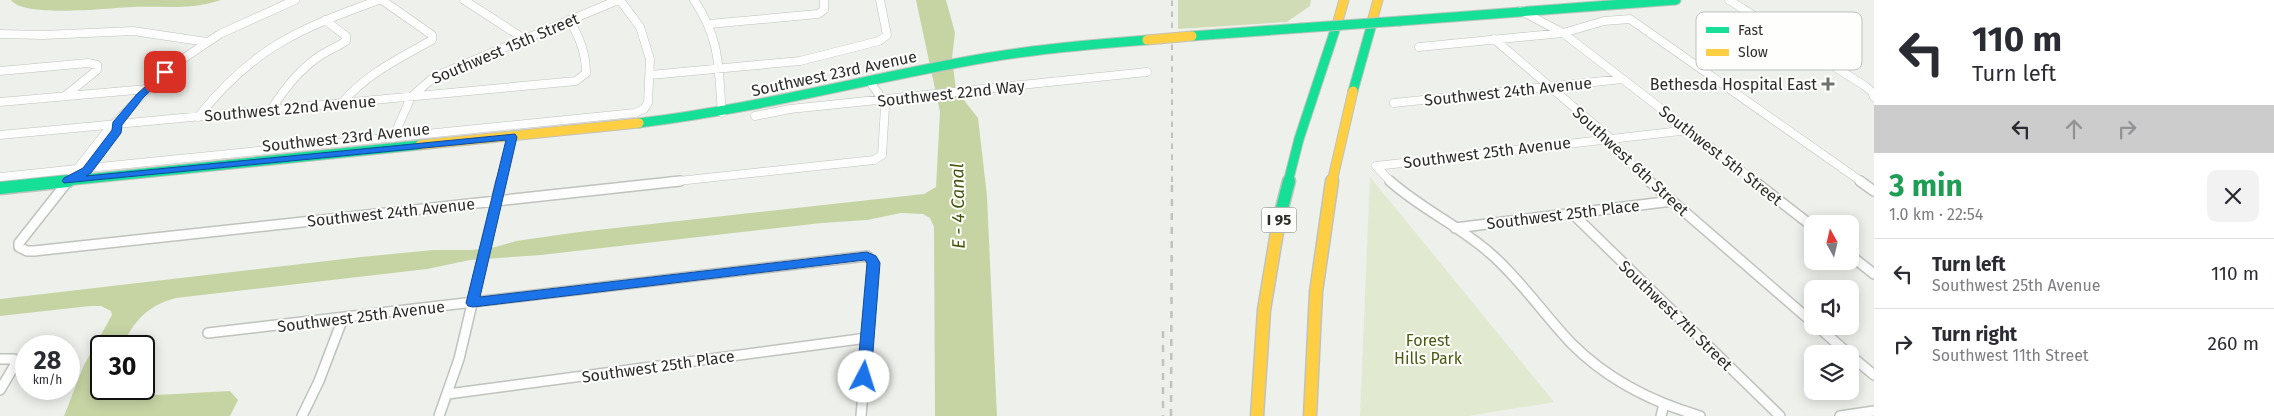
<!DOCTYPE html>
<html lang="en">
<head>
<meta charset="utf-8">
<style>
  :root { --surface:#fff; --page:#f2f2f3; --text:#2b2b33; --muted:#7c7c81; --line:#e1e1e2 }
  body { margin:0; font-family:"Fira Sans",sans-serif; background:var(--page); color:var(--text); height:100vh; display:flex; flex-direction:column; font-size:19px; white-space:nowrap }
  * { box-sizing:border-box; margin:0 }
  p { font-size:16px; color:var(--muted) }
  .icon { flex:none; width:28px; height:28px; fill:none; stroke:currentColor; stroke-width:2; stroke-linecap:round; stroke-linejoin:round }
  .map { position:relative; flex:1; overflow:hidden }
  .side { display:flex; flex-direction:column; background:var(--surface); width:400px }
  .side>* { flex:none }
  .top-card { background:#fff; color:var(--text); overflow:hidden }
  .needle { width:32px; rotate:352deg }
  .buttons { position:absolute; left:1804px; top:215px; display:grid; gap:10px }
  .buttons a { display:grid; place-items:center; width:55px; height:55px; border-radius:10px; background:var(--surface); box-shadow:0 2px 12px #0003; font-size:25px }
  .speed { position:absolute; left:15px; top:335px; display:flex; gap:10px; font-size:25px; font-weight:700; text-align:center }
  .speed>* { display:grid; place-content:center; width:65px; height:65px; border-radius:50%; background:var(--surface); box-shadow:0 2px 12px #0003; line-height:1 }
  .speed small { font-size:12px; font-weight:400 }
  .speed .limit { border:2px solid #111; border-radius:8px; background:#fff; color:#111 }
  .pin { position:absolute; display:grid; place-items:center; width:42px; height:42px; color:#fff; margin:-21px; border-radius:10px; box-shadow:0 2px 8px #0006 }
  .me { position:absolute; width:55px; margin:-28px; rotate:5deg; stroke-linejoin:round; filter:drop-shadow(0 0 4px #0008) }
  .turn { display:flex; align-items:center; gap:18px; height:105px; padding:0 15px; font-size:22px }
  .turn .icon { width:65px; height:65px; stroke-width:2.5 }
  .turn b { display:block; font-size:35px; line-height:42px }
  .lanes { display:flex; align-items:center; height:48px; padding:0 15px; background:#0003; justify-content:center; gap:25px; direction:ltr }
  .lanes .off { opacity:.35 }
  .round { display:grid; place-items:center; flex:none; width:52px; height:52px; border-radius:10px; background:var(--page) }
  .head { display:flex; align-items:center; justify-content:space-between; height:85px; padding:0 15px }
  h1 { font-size:30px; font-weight:700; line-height:38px; color:#1e9e55 }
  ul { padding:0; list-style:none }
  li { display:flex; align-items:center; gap:15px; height:70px; padding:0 15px; border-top:1px solid var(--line) }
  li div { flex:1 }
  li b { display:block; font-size:19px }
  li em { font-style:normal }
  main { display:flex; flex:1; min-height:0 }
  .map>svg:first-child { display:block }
  .green { fill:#e1e9d0 }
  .forest { fill:#d0dcb5 }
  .water { fill:#c6d4a4 }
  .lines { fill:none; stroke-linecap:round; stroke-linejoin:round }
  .street-far1-casing { stroke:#c0c2be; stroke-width:9 }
  .street-casing { stroke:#c0c2be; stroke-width:12 }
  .fast-far1-casing { stroke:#c0c2be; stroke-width:11 }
  .fast-casing { stroke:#c0c2be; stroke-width:15 }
  .slow-far1-casing { stroke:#c0c2be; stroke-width:11 }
  .slow-casing { stroke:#c0c2be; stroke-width:15 }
  .street-far1 { stroke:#fcfdfc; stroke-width:8 }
  .street { stroke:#fcfdfc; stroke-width:9 }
  .fast-far1 { stroke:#16e098; stroke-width:9 }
  .fast { stroke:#16e098; stroke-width:12 }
  .slow-far1 { stroke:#ffcf43; stroke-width:9 }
  .slow { stroke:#ffcf43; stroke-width:12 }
  .rail-far1 { stroke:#c1c1c0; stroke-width:2; stroke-dasharray:5.5 5.5; stroke-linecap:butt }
  .rail { stroke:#c1c1c0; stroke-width:2.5; stroke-dasharray:7 7; stroke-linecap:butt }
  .fast-bridge-casing { stroke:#c0c2be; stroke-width:11; stroke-linecap:butt }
  .slow-bridge-casing { stroke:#c0c2be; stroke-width:11; stroke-linecap:butt }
  .fast-bridge { stroke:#16e098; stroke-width:9 }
  .slow-bridge { stroke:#ffcf43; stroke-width:9 }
  .route { fill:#1a73e8; stroke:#114b97 }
  .poi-dot { fill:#70716d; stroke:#fefffd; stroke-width:2 }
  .labels { text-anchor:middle; stroke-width:4; stroke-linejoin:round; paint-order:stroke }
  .shield { fill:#fefffd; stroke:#6b6c69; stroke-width:1 }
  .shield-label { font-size:15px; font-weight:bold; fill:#2c2d29 }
  .street-label { font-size:16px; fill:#2c2d29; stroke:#fefffd }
  .poi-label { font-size:16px; fill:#2c2d29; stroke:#fefffd; text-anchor:end }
  .park-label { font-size:16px; fill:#4a5a12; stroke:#fefffd }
  .water-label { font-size:18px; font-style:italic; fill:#46560b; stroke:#fefffd }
  .key { fill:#fefffd; stroke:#bfc0bd; stroke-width:1 }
  .key-label { font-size:14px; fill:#2c2d29 }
</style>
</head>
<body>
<main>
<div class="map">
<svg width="1874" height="416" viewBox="0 0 1874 416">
  <rect width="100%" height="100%" fill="#eef0eb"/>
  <path class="green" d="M1370 177 1554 402 1468 416H1360Z"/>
  <path class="forest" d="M1178 0H1311L1310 6 1287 22 1178 29Z"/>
  <path class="water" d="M11 0H221C212 3 203 5 194 6 174 8 153 6 132 7 111 8 22 18 11 0Z
    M916 0H946L955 33 952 58 956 90 978 118 987 196 997 416H935L934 227 930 218 923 214 901 213 867 220 822 223 541 255 470 260 427 269 176 298C148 305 134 321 122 346H101V389H129L137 392 156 395 230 391 238 400 230 416H64L84 365 112 315 111 311 101 306H90L0 316V299L361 257 433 250H472L496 247 516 241 579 232 924 194 936 187 940 112Z"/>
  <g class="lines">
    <g class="street-far1-casing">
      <path id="street-far1" d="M464 0 523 38
        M694 0C721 40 718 67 722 113
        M1729 0 1865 86 1872 92 1874 97
        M1521 11 1563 33 1756 182
        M709 24 818 14 824 10V0
        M0 34 43 35 133 31 207 42
        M1494 39 1610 138 1625 158 1650 182
        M1419 47 1563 33 1604 21 1630 19 1862 182
        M0 71 88 63 97 65V70L65 96
        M650 75 800 61 879 41 887 35 880 0
        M0 102 147 89
        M1394 103 1623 79
        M341 104C366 74 398 59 432 40V35L382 0
        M271 110C284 89 298 71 318 57 327 51 337 47 346 41V36L325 20
        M755 116 790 109 1147 72
        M198 117C253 48 298 29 379 0
        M0 135 576 81 586 73C586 53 580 37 569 20
        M393 138 411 97 434 77 618 0
        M1376 166 1391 182
        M1376 166 1689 130
        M89 168 635 113 644 109 648 103 650 59 640 27 620 0
        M0 177 77 169
        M71 179 87 171 117 130 116 124
        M67 182 107 131 169 68 220 34 295 0
        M501 182 512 137
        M669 182 874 160 882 155 885 107 883 100 870 82"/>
    </g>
    <g class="street-casing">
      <path id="street" d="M68 181 19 243V247L27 251H34L680 181
        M1390 181C1421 209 1460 226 1491 254 1522 281 1544 315 1572 344 1608 380 1652 402 1700 416
        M1649 181 1812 322
        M1754 181 1812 226
        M1860 181 1874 191
        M1572 213 1780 416
        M1455 228 1672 201
        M1850 255 1874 274
        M1817 326 1849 354
        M208 333 867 256 874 263 861 416
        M1850 355 1874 375
        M0 359H14L16 363 0 390
        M448 394 867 338
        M302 416 319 381 343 318
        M439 416 459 359 501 181
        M1661 416 1664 404
        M1840 416 1874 411"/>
    </g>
    <g class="fast-far1-casing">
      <path id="fast-far1" d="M1400 21 1676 0
        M1192 36 1301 28
        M1353 91 1371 27
        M639 123C756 109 869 78 985 58 1039 49 1093 44 1147 40
        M56 182 420 145
        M1288 182 1299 139 1335 30"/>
    </g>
    <g class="fast-casing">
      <path id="fast" d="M0 188 68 181
        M1279 220 1289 181"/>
    </g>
    <g class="slow-far1-casing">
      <path id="slow-far1" d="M1373 18 1378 0
        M1338 21 1344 0
        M420 145 639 123
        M1332 182 1353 91"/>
    </g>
    <g class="slow-casing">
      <path id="slow" d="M1257 416 1264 310 1279 220
        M1310 416 1316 292 1332 181"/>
    </g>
    <use href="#street-far1" class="street-far1"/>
    <use href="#street" class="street"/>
    <use href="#fast-far1" class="fast-far1"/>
    <use href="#fast" class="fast"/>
    <use href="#slow-far1" class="slow-far1"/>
    <use href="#slow" class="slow"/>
    <path class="rail-far1" d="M1172 182V0"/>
    <path class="rail" d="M1163 331V416
      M1171 416 1172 181"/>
    <g class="fast-bridge-casing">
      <path id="fast-bridge" d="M1301 28 1400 21"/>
    </g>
    <g class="slow-bridge-casing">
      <path id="slow-bridge" d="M1147 40 1192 36"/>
    </g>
    <use href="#fast-bridge" class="fast-bridge"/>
    <use href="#slow-bridge" class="slow-bridge"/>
  </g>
  <path class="route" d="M165 69 170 72 168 74 143 98 122 125 121 133 91 173 86 176 515 134 517 137 480 297 867 252 876 256 880 263 871 377 869 381H859L857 377 867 263 865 260 473 307 468 306 466 303 506 140 64 183 62 181 64 178 83 168 112 130 113 122 137 94Z"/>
  <path class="poi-dot" d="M1825.5 76.5h5v5h5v5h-5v5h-5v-5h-5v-5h5z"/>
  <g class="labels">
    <rect class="shield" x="1261.5" y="207.5" width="35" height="25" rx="4"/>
    <g class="shield-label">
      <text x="1279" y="225">I 95</text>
    </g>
    <g class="street-label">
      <text transform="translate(505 48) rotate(-23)" y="6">Southwest 15th Street</text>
      <text transform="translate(834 73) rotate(-12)" y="6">Southwest 23rd Avenue</text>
      <text transform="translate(1508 91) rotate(-6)" y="6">Southwest 24th Avenue</text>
      <text transform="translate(951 93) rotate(-6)" y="6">Southwest 22nd Way</text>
      <text transform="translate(290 108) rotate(-5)" y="6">Southwest 22nd Avenue</text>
      <text transform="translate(346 137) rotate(-6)" y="6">Southwest 23rd Avenue</text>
      <text transform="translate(1487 152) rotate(-7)" y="6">Southwest 25th Avenue</text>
      <text transform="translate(1721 155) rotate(38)" y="6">Southwest 5th Street</text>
      <text transform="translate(1631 161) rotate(43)" y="6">Southwest 6th Street</text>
      <text transform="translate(391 212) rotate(-6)" y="6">Southwest 24th Avenue</text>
      <text transform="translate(1563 214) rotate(-7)" y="6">Southwest 25th Place</text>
      <text transform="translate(1676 315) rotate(44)" y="6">Southwest 7th Street</text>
      <text transform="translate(361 316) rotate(-7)" y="6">Southwest 25th Avenue</text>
      <text transform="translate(658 366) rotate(-8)" y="6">Southwest 25th Place</text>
    </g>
    <g class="poi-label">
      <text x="1817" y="90">Bethesda Hospital East</text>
    </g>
    <g class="park-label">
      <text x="1428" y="346">Forest<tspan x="1428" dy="18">Hills Park</tspan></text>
    </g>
    <g class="water-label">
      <text transform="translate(958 206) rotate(-91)" y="6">E - 4 Canal</text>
    </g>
  </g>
  <rect x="1696" y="12" width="166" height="58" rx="8" class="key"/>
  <rect x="1706" y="27" width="23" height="6" fill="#16e098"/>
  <rect x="1706" y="49" width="23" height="7" fill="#ffcf43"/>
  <g class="key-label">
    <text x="1738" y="35">Fast</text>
    <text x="1738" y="57">Slow</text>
  </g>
</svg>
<div class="buttons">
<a><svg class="needle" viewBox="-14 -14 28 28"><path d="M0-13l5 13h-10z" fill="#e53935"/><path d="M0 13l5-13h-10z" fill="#7c7c81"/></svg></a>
<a><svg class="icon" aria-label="sound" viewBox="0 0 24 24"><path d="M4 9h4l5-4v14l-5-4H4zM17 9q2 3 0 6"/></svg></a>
<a><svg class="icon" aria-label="layers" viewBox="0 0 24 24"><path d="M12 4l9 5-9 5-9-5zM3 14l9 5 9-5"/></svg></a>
</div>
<div class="speed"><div>28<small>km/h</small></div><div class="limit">30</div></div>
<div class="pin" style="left:165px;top:72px;background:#d93025"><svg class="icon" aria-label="arrive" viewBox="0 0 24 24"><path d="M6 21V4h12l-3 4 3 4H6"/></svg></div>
<svg class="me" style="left:864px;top:377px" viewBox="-20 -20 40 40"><circle r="19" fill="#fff"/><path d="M0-13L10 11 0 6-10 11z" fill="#1a73e8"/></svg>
</div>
<section class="side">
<div class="top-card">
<div class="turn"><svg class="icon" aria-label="left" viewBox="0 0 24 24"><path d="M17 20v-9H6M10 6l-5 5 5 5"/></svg><div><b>110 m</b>Turn left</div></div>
<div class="lanes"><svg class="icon" aria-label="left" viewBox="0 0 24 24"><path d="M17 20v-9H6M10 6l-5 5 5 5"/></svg><svg class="icon off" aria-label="ahead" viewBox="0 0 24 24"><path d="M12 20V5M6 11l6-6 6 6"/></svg><svg class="icon off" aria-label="right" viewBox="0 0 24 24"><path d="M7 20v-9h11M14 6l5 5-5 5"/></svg></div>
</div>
<div class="head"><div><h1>3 min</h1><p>1.0 km · 22:54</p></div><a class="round"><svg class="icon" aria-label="close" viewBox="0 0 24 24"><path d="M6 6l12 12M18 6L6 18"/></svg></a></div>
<ul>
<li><svg class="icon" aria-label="left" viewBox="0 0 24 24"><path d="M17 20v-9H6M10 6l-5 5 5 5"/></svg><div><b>Turn left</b><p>Southwest 25th Avenue</p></div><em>110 m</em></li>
<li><svg class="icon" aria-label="right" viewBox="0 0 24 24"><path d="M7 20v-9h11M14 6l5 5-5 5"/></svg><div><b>Turn right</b><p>Southwest 11th Street</p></div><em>260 m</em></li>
</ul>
</section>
</main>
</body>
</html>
